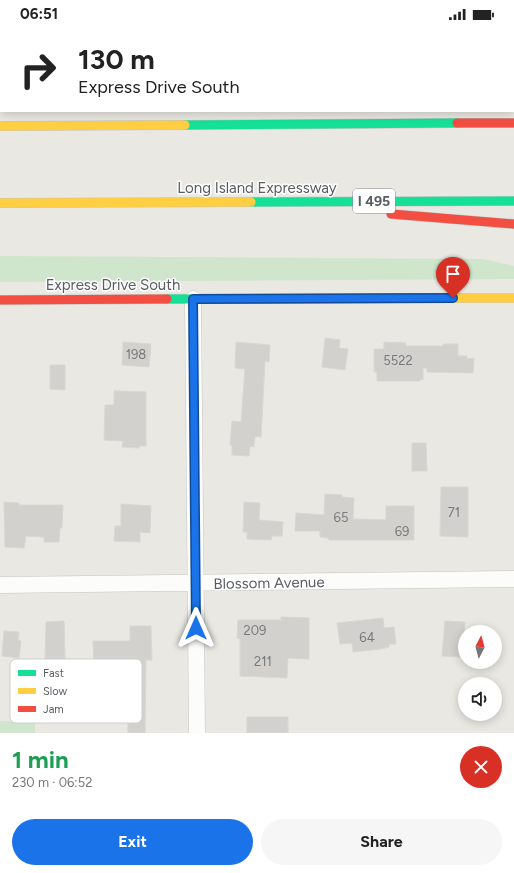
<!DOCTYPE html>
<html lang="en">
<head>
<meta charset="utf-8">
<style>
  :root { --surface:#fff; --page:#f6f6f6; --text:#222; --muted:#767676; --accent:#1a73e8 }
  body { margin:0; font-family:Figtree,sans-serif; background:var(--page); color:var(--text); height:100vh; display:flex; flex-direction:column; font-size:15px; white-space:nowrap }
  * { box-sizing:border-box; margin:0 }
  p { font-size:13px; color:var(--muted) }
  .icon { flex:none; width:22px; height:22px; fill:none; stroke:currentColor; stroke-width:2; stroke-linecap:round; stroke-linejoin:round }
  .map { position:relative; height:705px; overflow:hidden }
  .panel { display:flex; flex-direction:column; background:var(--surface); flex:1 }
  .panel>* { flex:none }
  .hud { position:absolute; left:0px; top:0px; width:514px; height:84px; box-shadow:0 2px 10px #0003; background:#fff; color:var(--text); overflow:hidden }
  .needle { width:26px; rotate:6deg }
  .controls { position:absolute; left:458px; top:597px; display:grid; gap:8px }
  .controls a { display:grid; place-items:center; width:44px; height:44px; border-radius:50%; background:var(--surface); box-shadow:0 2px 10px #0003; font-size:20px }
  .pin { position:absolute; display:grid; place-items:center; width:34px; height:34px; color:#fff; margin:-41px -17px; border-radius:50% 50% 50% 0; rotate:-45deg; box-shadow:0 0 4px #0007 }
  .pin .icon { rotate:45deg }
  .me { position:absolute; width:44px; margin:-22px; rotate:0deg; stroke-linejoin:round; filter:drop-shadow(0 0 3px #0008) }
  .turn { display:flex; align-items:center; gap:14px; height:84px; padding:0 12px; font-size:18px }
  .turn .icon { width:52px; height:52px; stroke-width:2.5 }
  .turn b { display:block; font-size:28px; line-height:34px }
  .round { display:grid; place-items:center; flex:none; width:42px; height:42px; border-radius:21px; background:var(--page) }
  .headline { display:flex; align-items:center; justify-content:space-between; height:68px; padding:0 12px }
  h1 { font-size:24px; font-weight:700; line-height:30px; color:#1e9e55 }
  .cta { display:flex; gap:8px; margin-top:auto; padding:8px 12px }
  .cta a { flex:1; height:46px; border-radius:24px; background:var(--accent); color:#fff; font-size:16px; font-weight:700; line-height:46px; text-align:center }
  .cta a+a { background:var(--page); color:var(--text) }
  .status { display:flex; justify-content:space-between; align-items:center; height:28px; padding:0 20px; background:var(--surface); direction:ltr }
  .status svg { height:11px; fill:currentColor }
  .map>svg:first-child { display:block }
  .green { fill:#cfe6cc }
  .building { fill:#d2d1cd; stroke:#d8d7d2 }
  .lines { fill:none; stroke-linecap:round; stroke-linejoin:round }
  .street-casing { stroke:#c5c5c3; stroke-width:17 }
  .fast-casing { stroke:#c5c6c4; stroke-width:10 }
  .slow-casing { stroke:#c5c6c4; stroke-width:10 }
  .jam-casing { stroke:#c5c6c4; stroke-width:10 }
  .street { stroke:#fcfcfb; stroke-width:16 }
  .fast { stroke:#16e098; stroke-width:9 }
  .slow { stroke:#ffcf43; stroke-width:9 }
  .jam { stroke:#f24e42; stroke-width:9 }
  .route-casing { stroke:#114b97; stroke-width:10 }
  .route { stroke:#1a73e8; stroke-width:7 }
  .labels { text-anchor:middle; stroke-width:3; stroke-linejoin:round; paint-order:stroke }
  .number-label { font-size:13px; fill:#777a7c }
  .shield { fill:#fff; stroke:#8a8d90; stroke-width:1 }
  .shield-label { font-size:14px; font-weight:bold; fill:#585c61 }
  .street-label { font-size:15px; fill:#585c61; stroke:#fff }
  .key { fill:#fff; stroke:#cdced0; stroke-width:1 }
  .key-label { font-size:11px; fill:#585c61 }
</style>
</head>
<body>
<div class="status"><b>06:51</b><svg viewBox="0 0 49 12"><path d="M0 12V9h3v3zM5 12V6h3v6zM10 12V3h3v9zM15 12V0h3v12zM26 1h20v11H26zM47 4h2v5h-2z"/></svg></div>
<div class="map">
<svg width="514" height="705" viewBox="0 0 514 705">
  <rect width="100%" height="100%" fill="#e9e8e2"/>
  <path class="green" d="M0 228 483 231 514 238V251L0 254Z
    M0 693 35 695V705H0Z"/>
  <path class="building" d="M325 310 340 312 339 320 348 321 345 342 322 339Z
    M123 314 151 316 149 339 122 337Z
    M236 314 270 317 269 334 265 333 261 409 255 408 254 419 250 418 249 428 232 427V417H230L232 393 241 394 245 341 235 340Z
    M384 314 406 315V318H443V316H458V328H467V331L474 330 473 345 427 344V340H423V352L420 351V353H377V344H374V321H384Z
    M50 337H65V362L50 361Z
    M114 363 146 364V418H139V420L122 419 123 413 104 412 105 377H114Z
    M412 415H426L427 443H412Z
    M441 459H468V509L440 508Z
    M325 466 342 467V469L354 470 353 491 386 492V478H414V512H329L328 510 320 509V503H295L296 485 324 487Z
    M4 474 19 475V477H63L62 500H60L59 514H44V509L26 508 24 520 5 519Z
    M244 474 260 475 259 492 283 494 282 508H272L271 512 247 511V504H243Z
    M121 476 151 478 150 505 140 504V514L114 513 115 498H121Z
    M281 589 309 590V631L288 630 287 650 240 648V611L237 610 238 592H281Z
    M383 590 384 600 394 599 396 616H389V619L381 621 353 624 352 615 340 616 337 595Z
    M64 593 65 632H45L46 594Z
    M445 593 465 594 462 629 442 628Z
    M130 598H151L152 632H146L145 705H128V687H111L113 642H97V638H94L93 613H130Z
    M4 603 19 604 18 612 21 613 19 630 2 628Z
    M247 689H288V705H247Z"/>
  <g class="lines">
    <g class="street-casing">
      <path id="street" d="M193 271 197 705
        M0 557 514 551"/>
    </g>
    <g class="fast-casing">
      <path id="fast" d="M513 70H514
        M185 97 457 95
        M251 174 514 173
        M167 271 419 270"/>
    </g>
    <g class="slow-casing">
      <path id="slow" d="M0 98 185 97
        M0 175 251 174
        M419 270H514"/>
    </g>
    <g class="jam-casing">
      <path id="jam" d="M0 1 92 0
        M457 95H514
        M391 186 514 196
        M0 272 167 271"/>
    </g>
    <use href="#street" class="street"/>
    <use href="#fast" class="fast"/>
    <use href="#slow" class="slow"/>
    <use href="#jam" class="jam"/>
  </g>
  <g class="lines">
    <g class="route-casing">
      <path id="route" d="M196 600 193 271 453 270"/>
    </g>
    <use href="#route" class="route"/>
  </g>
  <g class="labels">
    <g class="number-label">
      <text x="136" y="331">198</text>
      <text x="398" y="337">5522</text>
      <text x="454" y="489">71</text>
      <text x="341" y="494">65</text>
      <text x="402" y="508">69</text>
      <text x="255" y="607">209</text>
      <text x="367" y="614">64</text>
      <text x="263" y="638">211</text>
    </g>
    <rect class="shield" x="353" y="161" width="42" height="24" rx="3"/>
    <g class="shield-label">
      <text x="374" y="178">I 495</text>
    </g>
    <g class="street-label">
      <text x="257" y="165">Long Island Expressway</text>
      <text x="113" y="262">Express Drive South</text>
      <text transform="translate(269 555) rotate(-1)" y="5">Blossom Avenue</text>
    </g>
  </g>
  <rect x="10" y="631" width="132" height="64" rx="6" class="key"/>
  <rect x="18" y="642" width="18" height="6" fill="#16e098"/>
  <rect x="18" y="660" width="18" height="6" fill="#ffcf43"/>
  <rect x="18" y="678" width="18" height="6" fill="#f24e42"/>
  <g class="key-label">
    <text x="43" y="649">Fast</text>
    <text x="43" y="667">Slow</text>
    <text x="43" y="685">Jam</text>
  </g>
</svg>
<div class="controls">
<a><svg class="needle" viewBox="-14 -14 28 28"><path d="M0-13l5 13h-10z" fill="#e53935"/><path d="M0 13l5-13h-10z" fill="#767676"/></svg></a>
<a><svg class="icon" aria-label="sound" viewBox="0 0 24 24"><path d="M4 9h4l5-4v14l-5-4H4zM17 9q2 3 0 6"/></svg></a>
</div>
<div class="pin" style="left:453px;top:270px;background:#d93025"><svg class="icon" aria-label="arrive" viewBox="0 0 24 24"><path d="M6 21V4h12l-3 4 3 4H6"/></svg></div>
<svg class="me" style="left:196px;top:600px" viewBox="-20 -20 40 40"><path d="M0-17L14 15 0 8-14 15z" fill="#1a73e8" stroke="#fff" stroke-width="4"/></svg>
<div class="hud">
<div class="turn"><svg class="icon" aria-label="right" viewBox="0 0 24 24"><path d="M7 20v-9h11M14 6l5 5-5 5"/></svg><div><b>130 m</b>Express Drive South</div></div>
</div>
</div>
<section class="panel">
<div class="headline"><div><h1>1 min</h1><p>230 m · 06:52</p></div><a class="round" style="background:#d93025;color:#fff"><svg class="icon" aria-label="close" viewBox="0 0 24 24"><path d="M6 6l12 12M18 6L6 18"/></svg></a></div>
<div class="cta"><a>Exit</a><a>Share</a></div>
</section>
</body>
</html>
